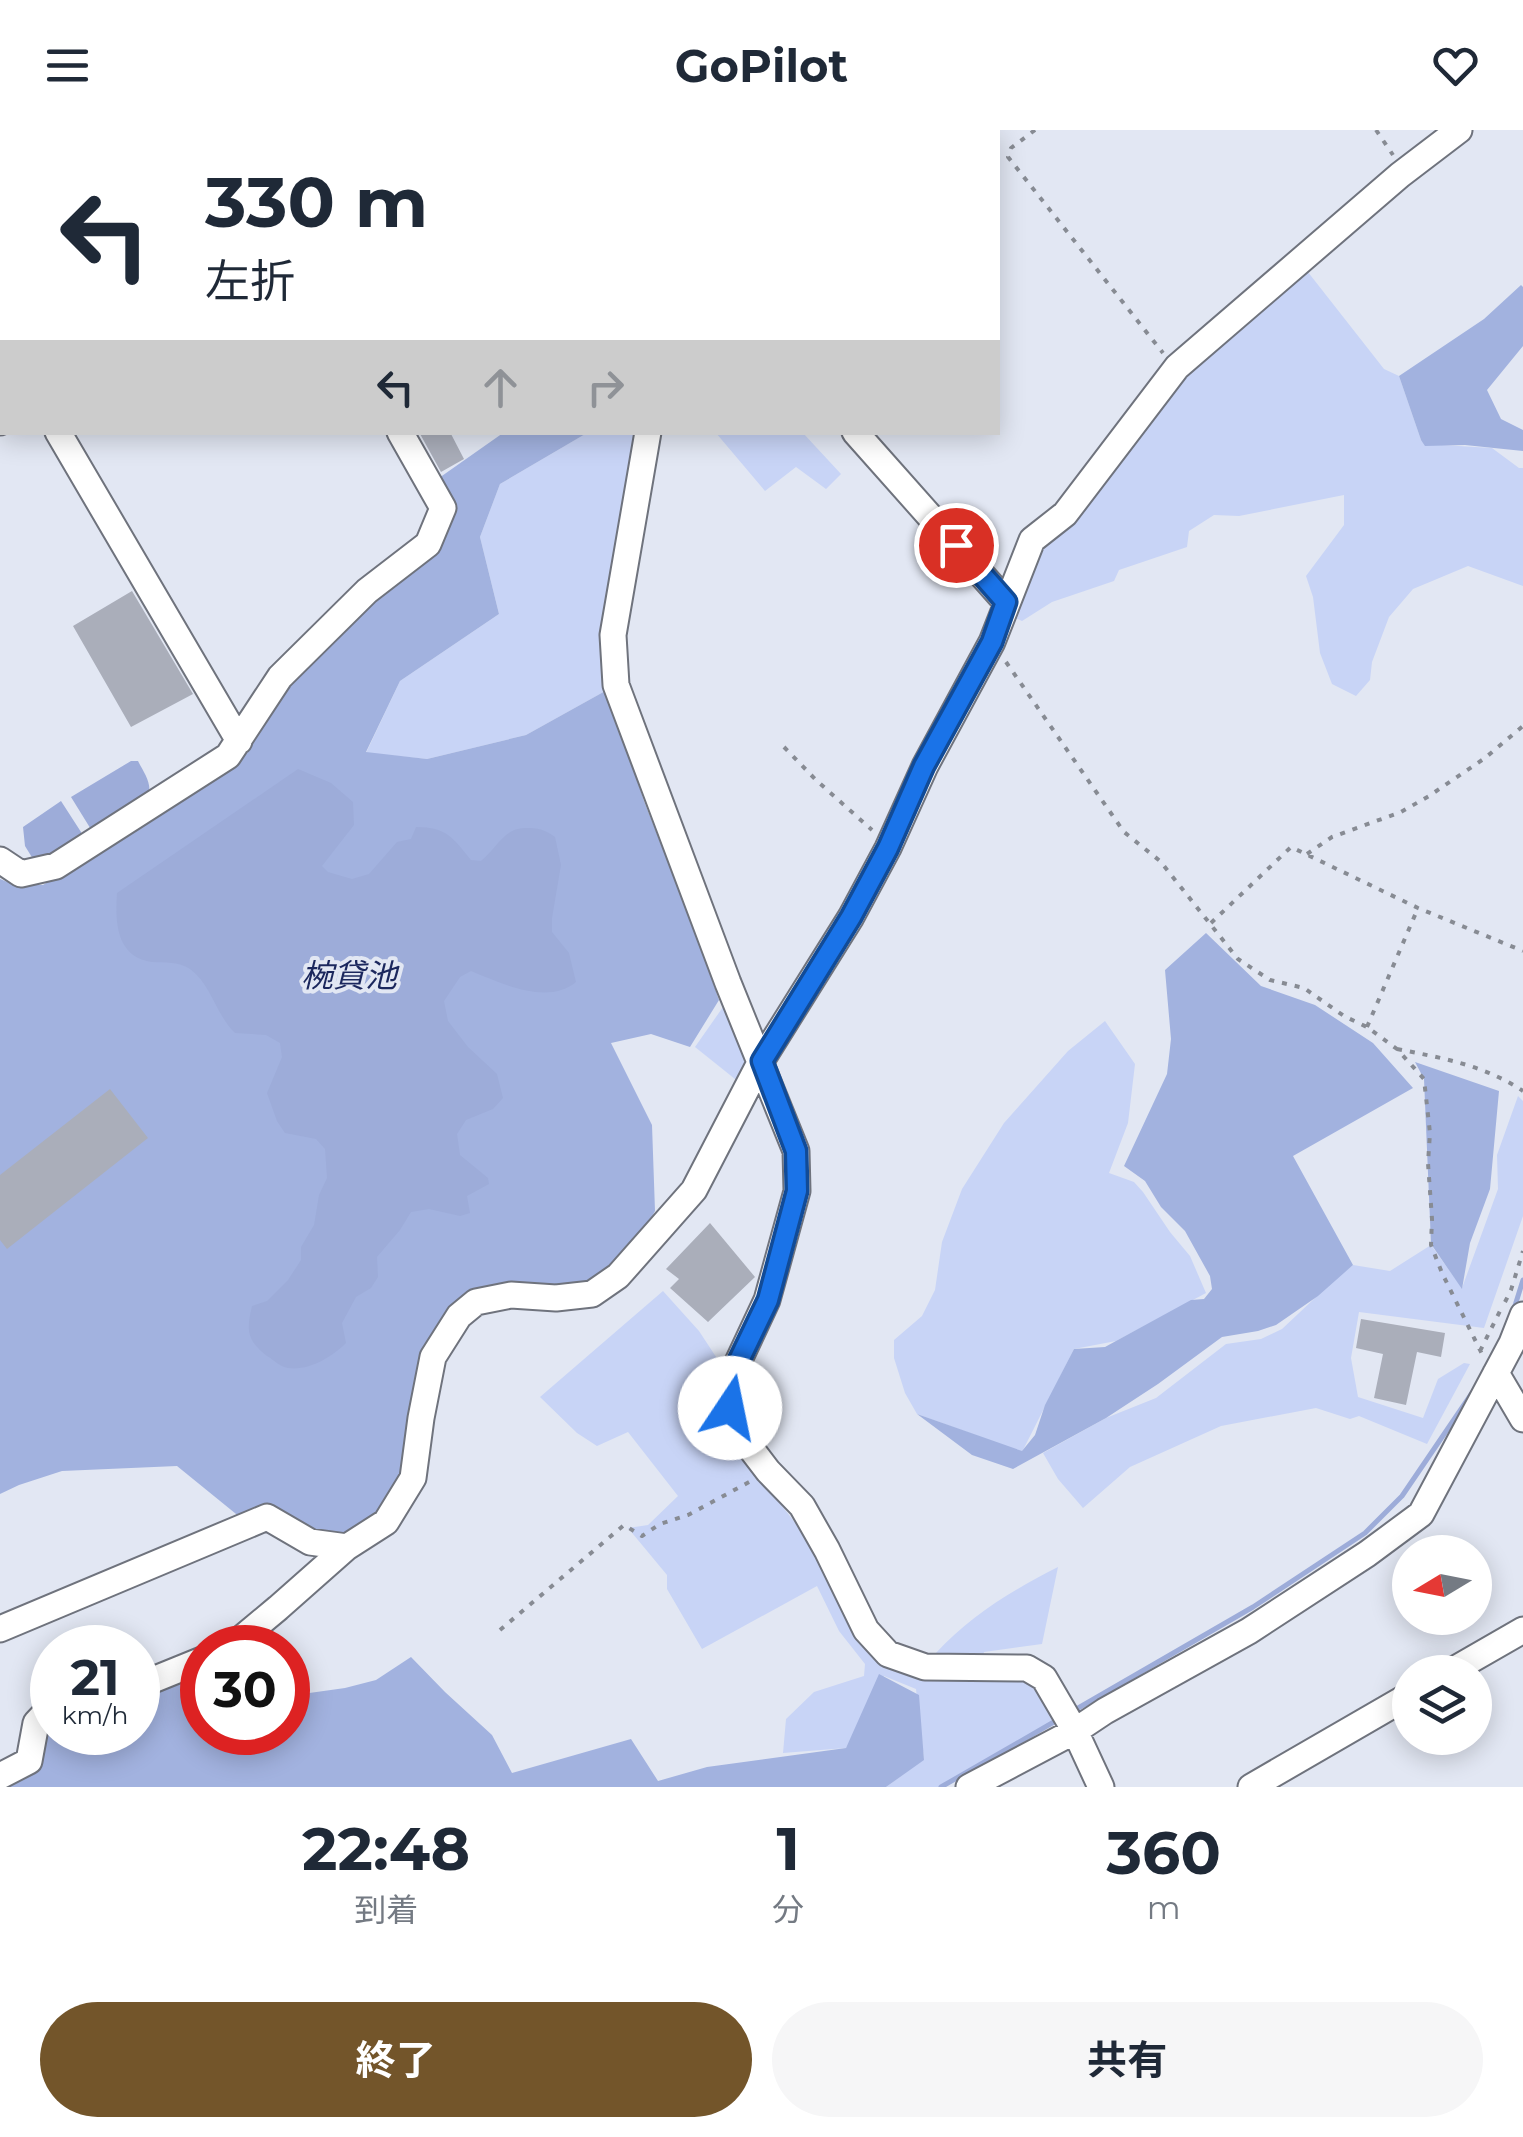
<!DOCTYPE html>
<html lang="ja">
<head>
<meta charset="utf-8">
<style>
  :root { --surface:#fff; --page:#f6f6f7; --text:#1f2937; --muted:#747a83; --accent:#73552a }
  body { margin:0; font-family:Montserrat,"Noto Sans JP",sans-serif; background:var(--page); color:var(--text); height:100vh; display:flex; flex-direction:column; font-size:38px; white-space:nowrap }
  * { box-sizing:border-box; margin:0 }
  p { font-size:32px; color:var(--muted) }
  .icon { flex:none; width:55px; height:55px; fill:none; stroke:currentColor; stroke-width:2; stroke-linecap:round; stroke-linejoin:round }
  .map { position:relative; height:1657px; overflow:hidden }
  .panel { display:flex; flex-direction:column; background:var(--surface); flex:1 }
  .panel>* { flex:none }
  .top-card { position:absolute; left:0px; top:0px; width:1000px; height:305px; box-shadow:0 5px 25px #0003; background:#fff; color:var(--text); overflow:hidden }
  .needle { width:65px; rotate:260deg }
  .controls { position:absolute; left:1392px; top:1405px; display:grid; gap:20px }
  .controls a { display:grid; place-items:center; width:100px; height:100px; border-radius:50%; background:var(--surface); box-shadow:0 5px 25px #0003; font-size:50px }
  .speed { position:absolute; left:30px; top:1495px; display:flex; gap:20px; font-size:50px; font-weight:700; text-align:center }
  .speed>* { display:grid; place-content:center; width:130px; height:130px; border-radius:50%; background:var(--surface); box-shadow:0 5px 25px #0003; line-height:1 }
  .speed small { font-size:25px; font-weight:400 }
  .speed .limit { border:15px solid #d22; background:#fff; color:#111 }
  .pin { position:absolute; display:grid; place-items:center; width:85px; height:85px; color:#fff; margin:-42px; border:5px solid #fff; border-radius:50%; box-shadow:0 2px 10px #0007 }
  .me { position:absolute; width:110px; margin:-55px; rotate:11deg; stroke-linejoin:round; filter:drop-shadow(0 0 8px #0008) }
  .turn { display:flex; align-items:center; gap:35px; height:210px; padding:0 40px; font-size:45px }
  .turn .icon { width:130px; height:130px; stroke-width:2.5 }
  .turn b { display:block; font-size:70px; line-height:85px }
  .lanes { display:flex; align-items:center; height:95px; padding:0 40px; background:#0003; justify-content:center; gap:50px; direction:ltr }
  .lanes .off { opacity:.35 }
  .eta { display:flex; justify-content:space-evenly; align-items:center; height:170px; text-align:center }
  .eta b { font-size:60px; font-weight:700; line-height:70px }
  .primary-button { display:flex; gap:20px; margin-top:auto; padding:20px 40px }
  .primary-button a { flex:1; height:115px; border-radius:60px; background:var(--accent); color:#fff; font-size:40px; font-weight:700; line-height:115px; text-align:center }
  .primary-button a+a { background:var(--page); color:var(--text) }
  header { display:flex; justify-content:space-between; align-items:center; height:130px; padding:0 40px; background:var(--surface); font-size:45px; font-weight:700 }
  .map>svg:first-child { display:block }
  .green { fill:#c8d4f6 }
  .forest { fill:#a2b2df }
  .water { fill:#9dacd9 }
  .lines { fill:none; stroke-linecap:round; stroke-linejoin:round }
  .stream { stroke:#9dacd9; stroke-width:5 }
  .building { fill:#aaaeba }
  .minor-casing { stroke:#6f737d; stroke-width:29 }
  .major-casing { stroke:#a2845c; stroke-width:36 }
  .path { stroke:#878b93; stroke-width:4; stroke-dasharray:5 8; stroke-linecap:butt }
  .minor { stroke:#fff; stroke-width:25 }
  .major { stroke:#eacea8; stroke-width:32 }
  .rail-casing { stroke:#5c5f65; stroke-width:9 }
  .rail { stroke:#e2e7f3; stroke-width:5; stroke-dasharray:15; stroke-linecap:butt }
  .route-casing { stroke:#114b97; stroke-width:25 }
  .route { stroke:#1a73e8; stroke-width:18 }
  .labels { text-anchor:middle; stroke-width:8; stroke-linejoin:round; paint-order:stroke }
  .water-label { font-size:32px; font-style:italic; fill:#1b275d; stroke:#e2e7f3 }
</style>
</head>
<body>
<header><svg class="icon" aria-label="menu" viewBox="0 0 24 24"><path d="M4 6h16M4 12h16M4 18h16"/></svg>GoPilot<svg class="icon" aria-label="heart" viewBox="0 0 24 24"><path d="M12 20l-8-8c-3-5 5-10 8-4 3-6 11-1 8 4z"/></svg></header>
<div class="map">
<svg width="1523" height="1657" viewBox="0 0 1523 1657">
  <rect width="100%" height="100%" fill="#e2e7f3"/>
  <path class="green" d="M1304 137 1384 239 1399 246 1421 310 1442 315 1492 318 1519 338H1523V456L1468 436 1413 459 1389 487 1372 532 1370 550 1356 566 1332 554 1320 523 1313 467 1306 446 1344 395V365L1239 386 1214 385 1189 401 1187 417 1119 440 1114 451 1052 472 1022 491 1011 486 1022 432 1194 225Z
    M751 302 803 303 841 344 826 359 796 337 765 361 716 303H745L748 305Z
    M587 303H638L607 560 526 605 427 629 366 623 400 551 499 484 480 407 500 354Z
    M723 877 750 941 740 953 695 917Z
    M1105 891 1135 934 1128 993 1109 1043 1134 1052 1143 1062 1170 1102 1190 1126 1206 1163 1116 1211 1074 1219 1022 1322 917 1284 905 1263 894 1228V1210L922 1186 935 1160 942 1112 962 1059 1004 993 1068 921Z
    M1518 966 1523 971V1086L1484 1198 1359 1182 1351 1228 1358 1267 1423 1288 1438 1249 1464 1233 1470 1234 1427 1314 1359 1286 1350 1289 1316 1278 1221 1296 1130 1337 1083 1378 1058 1349 1043 1323 1106 1288 1156 1268 1226 1214 1261 1209 1282 1199 1332 1152 1353 1135 1390 1141 1431 1115 1462 1158 1498 1059 1497 1025Z
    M663 1161 699 1201 722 1236 716 1276 747 1331 828 1435 871 1522 974 1536 963 1523 935 1524C971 1485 1011 1461 1058 1437L1042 1514 984 1522 980 1544 1012 1543 1042 1559 1056 1590 945 1657H886L924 1629 916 1559 884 1546 846 1618 783 1623 786 1589 814 1562 864 1546 865 1534 839 1501 817 1456 702 1519 667 1459V1445L628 1398 648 1395 678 1366 628 1302 597 1316 577 1303 540 1267Z"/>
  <path class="forest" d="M1521 155 1523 157V216L1487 260 1501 289 1523 300V321L1465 315 1425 316 1421 310 1399 246 1484 189Z
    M503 303H587L500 354 480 407 499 484 400 551 366 622 427 629 526 605 607 560 644 671 693 796 719 870 690 917 651 904 611 913 652 995 655 1081 624 1138 583 1159 475 1172 433 1227 391 1384 347 1417 241 1388 177 1336 62 1341 19 1355 0 1364V749L10 753 43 755 247 623 252 611 292 549 432 416 439 348Z
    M1206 803 1261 856 1315 875 1373 913 1413 958 1293 1026 1353 1135 1318 1166 1276 1195 1258 1201 1222 1207 1158 1254 1106 1288 1013 1339 972 1325 917 1284 1022 1321 1035 1305 1045 1275 1074 1219 1105 1217 1191 1170 1204 1169 1212 1159 1210 1146 1185 1101 1161 1077 1145 1051 1124 1036 1167 944 1171 909 1165 840Z
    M1415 932 1499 961 1490 1059 1470 1113 1462 1159 1431 1114 1424 949Z
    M411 1527 445 1562 492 1605 512 1643 631 1609 658 1651 707 1637 846 1618 879 1544 919 1565 924 1630 886 1657H0L52 1578V1602H138V1560L202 1530V1602H288V1566L345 1558 376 1550Z"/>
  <path class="water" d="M131 631H138C144 643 153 654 148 668L92 701 71 667Z
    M298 639 331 653 353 672 354 695 322 736 328 742 352 749 369 744 397 712 411 709 416 697C447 697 453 708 471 730L481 731C496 719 504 698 525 698 538 698 544 699 555 707L561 735 552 788V802L569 823 576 852C547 876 501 853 471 841L460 847 444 871 448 891 468 917 497 944 503 968 493 979 466 990 457 1004 460 1025 488 1048 489 1054 467 1066 470 1083 460 1086 429 1079 411 1082 400 1100 377 1127 378 1147 371 1158 356 1167 342 1193 346 1213C332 1227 309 1241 288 1238 280 1237 274 1230 267 1226 247 1210 246 1201 252 1176L267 1171 288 1150 301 1130V1117L314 1095 319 1065 327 1048 325 1019 316 1009 285 1003 277 991 267 963 282 927 280 913 266 905 235 903C216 885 211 854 190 839 178 831 165 833 152 832 116 827 115 792 117 763Z
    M61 671 81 702 82 709 53 726 33 729 25 716 23 697Z"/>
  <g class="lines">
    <path class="stream" d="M269 2 271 0
      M0 269 2 267
      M1513 1182 1523 1150
      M1073 1581 1253 1477 1365 1403 1402 1366 1472 1263
      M941 1657 1059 1589"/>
  </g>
  <path class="building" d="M419 302H450L464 329 441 342Z
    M132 461 193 564 131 597 73 496Z
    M110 959 148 1008 7 1119 0 1110V1045Z
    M710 1093 755 1147 708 1192 670 1158 679 1149 666 1139Z
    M1361 1189 1445 1203 1441 1227 1417 1222 1406 1275 1374 1268 1383 1224 1356 1218Z"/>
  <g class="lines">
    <g class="minor-casing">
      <path id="minor" d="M658 0V2
        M294 2 295 0
        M576 2 577 0
        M0 292 2 291
        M58 302 239 611
        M648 302 613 505 616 555 728 853 796 1021 797 1061 767 1170 731 1247 730 1278 742 1307 768 1341 802 1376 827 1420 866 1500 888 1524 925 1537 1027 1538 1044 1548 1075 1601 1101 1657
        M855 302 1006 472
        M0 730 21 744 56 736 228 626 280 547 367 461 428 414 443 378 400 302
        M1496 1243 1523 1289
        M0 1499 267 1387 310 1412 347 1417
        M230 1518 278 1478 347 1417 386 1392 413 1348 421 1288 433 1227 459 1186 476 1172 511 1165 556 1168 592 1164 618 1146 694 1060 761 931 851 787 888 718 925 636 992 512 1032 410 1065 384 1177 237 1400 45 1459 0
        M1450 1542 1523 1500
        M138 1556 202 1530
        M0 1646 29 1631 36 1593 52 1576
        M969 1657 1075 1601 1105 1581 1249 1501 1367 1424 1421 1384 1512 1213 1523 1185
        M1251 1657 1410 1565"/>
    </g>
    <g class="major-casing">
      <path id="major" d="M48 2 49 0
        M0 77 2 73"/>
    </g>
    <path class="path" d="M184 0 187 2
      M740 0V2
      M1035 0 1011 18 1008 27 1163 223
      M1376 0 1393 25
      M236 2 238 0
      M0 240 2 239
      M1006 532 1124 702 1160 731 1238 829 1270 850 1304 858 1344 886 1367 897 1397 919 1424 949 1430 1003 1428 1033 1432 1089 1431 1115 1442 1143 1482 1224
      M784 617 816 650 872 700
      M1307 724 1332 707 1401 682 1429 666 1485 628 1523 596
      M1211 793 1291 717 1418 778 1523 821
      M1367 897 1418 778
      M1397 919C1442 928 1484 935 1523 961
      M1505 1172 1511 1160 1523 1121
      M1480 1221 1500 1181
      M500 1500 624 1395 642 1406 660 1394 688 1385 751 1351"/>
    <use href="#minor" class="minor"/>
    <use href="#major" class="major"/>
    <g class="rail-casing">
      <path id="rail" d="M149 2 151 0
        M0 151 2 149"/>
    </g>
    <use href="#rail" class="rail"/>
  </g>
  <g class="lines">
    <g class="route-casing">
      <path id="route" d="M730 1278 731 1247 768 1170 797 1061 796 1021 762 931 851 787 888 718 924 636 992 512 1006 472 956 415"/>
    </g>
    <use href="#route" class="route"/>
  </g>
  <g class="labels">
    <g class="water-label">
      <text x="349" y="857">椀貸池</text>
    </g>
  </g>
</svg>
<div class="controls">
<a><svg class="needle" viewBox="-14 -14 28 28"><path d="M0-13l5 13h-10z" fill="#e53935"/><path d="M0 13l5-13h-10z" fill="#747a83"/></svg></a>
<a><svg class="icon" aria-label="layers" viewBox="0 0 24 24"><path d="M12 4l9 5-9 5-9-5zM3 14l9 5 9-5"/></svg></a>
</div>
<div class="speed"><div>21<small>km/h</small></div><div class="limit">30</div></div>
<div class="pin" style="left:956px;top:415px;background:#d93025"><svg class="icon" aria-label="arrive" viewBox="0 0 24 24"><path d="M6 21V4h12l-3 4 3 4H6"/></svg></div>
<svg class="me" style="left:730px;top:1278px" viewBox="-20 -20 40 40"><circle r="19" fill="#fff"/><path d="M0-13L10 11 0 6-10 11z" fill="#1a73e8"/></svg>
<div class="top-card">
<div class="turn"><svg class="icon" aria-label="left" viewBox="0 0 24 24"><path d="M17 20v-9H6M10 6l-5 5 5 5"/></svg><div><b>330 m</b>左折</div></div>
<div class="lanes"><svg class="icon" aria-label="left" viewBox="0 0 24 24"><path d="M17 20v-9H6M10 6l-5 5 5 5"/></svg><svg class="icon off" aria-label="ahead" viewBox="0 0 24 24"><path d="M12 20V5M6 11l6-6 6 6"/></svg><svg class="icon off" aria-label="right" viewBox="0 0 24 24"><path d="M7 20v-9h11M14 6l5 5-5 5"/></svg></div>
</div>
</div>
<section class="panel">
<div class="eta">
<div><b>22:48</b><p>到着</p></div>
<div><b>1</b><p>分</p></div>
<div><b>360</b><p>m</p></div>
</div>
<div class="primary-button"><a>終了</a><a>共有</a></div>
</section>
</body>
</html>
